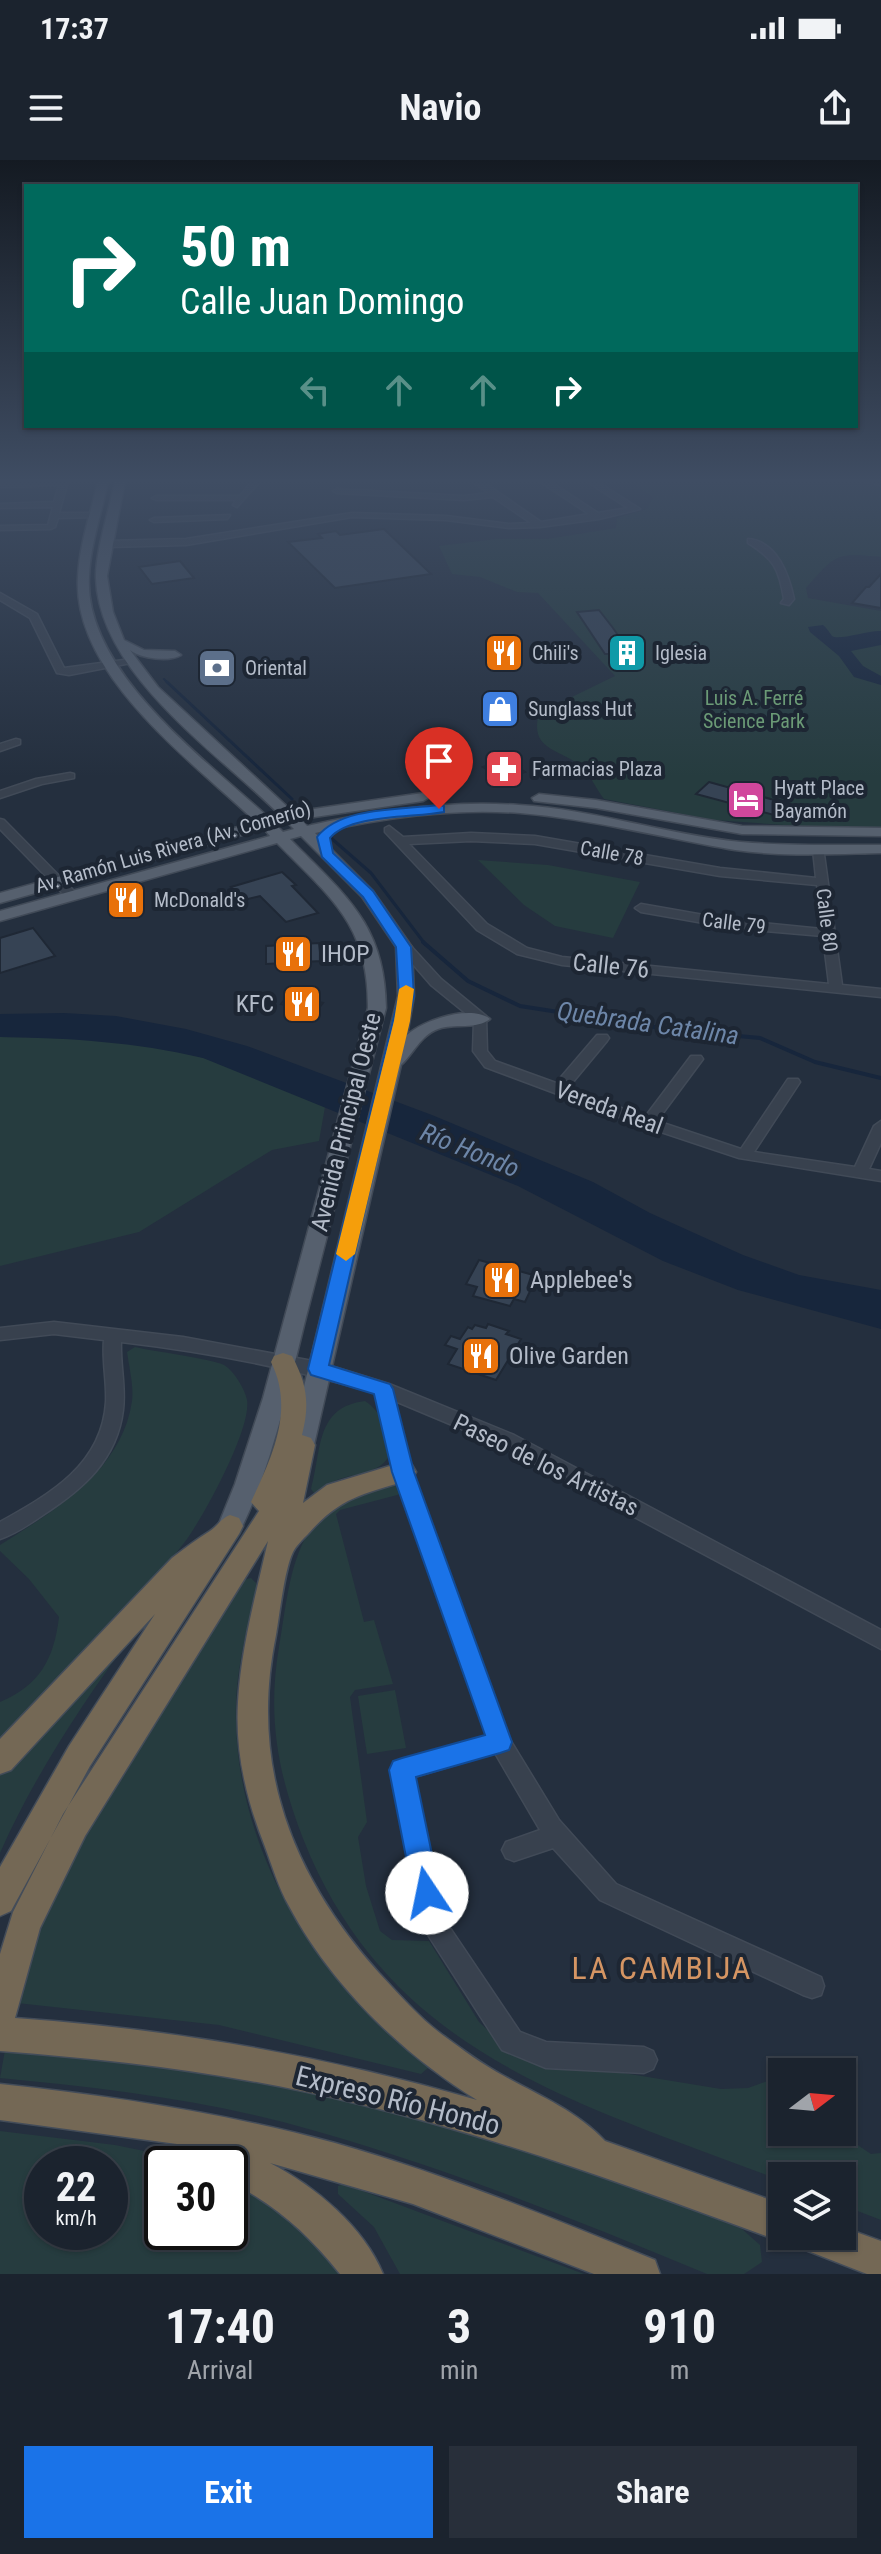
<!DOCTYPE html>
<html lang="en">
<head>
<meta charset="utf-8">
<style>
  :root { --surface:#1b232e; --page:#282f3a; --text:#f1f3f6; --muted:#a0a4aa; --line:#39404a; --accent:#1a73e8 }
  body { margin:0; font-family:"Roboto Condensed",sans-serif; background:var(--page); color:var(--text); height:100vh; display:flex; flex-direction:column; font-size:30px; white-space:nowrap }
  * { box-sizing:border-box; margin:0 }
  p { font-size:26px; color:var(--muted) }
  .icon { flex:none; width:44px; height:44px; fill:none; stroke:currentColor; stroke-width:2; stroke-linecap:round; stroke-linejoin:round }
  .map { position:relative; height:2114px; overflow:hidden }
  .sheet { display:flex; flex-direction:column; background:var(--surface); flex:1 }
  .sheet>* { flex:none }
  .hud { position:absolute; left:24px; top:24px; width:834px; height:244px; border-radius:0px; box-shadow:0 2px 6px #0004,0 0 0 2px var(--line); background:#00695c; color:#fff; overflow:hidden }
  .needle { width:52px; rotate:74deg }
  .controls { position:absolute; left:768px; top:1898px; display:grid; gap:16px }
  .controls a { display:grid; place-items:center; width:88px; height:88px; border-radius:0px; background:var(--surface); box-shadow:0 2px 6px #0004,0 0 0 2px var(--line); font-size:40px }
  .speed { position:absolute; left:24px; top:1986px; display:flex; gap:16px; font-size:40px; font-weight:700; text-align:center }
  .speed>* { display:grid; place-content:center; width:104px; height:104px; border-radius:50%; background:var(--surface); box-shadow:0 2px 6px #0004,0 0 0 2px var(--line); line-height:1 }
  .speed small { font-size:20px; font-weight:400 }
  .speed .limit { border:4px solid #111; border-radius:12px; background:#fff; color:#111 }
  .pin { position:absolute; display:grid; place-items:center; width:68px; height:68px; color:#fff; margin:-82px -34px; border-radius:50% 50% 50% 0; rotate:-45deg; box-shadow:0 0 8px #0007 }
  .pin .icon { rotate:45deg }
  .me { position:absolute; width:88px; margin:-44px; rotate:349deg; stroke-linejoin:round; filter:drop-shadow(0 0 6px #0008) }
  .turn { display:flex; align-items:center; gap:28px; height:168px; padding:0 24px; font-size:36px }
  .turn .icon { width:104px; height:104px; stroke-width:2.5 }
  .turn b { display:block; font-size:56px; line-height:68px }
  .lanes { display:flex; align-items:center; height:76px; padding:0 24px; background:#0003; justify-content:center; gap:40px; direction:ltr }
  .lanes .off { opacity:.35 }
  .eta { display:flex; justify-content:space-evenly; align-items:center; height:136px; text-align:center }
  .eta b { font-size:48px; font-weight:700; line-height:56px }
  .button { display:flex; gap:16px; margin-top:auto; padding:16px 24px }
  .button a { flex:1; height:92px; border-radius:0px; background:var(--accent); color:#fff; font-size:32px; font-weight:700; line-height:92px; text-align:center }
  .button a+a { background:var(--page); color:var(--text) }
  .status { display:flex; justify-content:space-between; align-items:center; height:56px; padding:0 40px; background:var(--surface); direction:ltr }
  .status svg { height:22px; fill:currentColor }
  header { display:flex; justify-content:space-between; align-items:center; height:104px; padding:0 24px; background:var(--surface); font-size:36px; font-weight:700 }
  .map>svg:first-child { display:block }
  .green { fill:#263c3f; fill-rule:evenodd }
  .water { fill:#17263c }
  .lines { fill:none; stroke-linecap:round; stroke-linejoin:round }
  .stream-far2 { stroke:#17263c; stroke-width:2 }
  .stream-far1 { stroke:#17263c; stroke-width:3 }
  .stream { stroke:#17263c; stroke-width:4 }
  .building { fill:#364354; stroke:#1f2835; stroke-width:2 }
  .minor-casing { stroke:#414a57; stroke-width:3 }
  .major-casing { stroke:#414a57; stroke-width:3 }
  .highway-casing { stroke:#434c59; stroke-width:3 }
  .minor { fill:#38414e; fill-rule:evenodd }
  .major { fill:#56606e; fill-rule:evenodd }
  .highway { fill:#746855; fill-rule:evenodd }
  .route { fill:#1a73e8; stroke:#114b97; stroke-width:2 }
  .slow { fill:#f59e0b }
  .labels { text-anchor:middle; stroke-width:8; stroke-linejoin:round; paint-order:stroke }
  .far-poi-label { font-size:20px; fill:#b4bcc9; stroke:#1d2633; text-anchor:start }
  .far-park-label { font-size:20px; fill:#6b9a76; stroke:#1d2633 }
  .far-street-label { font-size:20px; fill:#b4bcc9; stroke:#1d2633 }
  .poi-label { font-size:24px; fill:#b4bcc9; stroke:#1d2633; text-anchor:start }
  .street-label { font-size:24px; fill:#b4bcc9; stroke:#1d2633 }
  .water-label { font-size:26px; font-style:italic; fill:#6d86a8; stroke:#1d2633 }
  .near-street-label { font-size:28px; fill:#b4bcc9; stroke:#1d2633 }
  .near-neighbourhood-label { font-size:32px; letter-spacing:2px; fill:#d59563; stroke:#1d2633 }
</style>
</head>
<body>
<div class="status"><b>17:37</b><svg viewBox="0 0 49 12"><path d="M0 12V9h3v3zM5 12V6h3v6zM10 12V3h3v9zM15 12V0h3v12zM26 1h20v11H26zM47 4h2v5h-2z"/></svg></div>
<header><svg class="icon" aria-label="menu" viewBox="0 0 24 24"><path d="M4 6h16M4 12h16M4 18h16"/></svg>Navio<svg class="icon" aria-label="share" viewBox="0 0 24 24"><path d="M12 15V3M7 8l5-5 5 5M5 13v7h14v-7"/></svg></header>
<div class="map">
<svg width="881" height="2114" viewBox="0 0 881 2114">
  <rect width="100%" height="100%" fill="#242f3e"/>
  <path class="green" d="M631 321H881V397C834 393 837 394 806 428L808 438 881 451V667L825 668 714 660 604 639C596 629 590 614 582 607 559 588 529 591 539 553L615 516 538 433 517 432 480 417 452 414 439 386 496 379H547L616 368 617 358 647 349 653 338Z
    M478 700 548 705 640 722 613 778 555 766 524 745Z
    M0 877C67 878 135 879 200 897 243 909 284 931 325 947L319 981 272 990 139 1072 0 1106Z
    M135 1187C151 1191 213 1199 224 1205 234 1211 245 1229 247 1240 252 1268 202 1360 184 1383 128 1455 62 1519 0 1585V1542C40 1525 54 1499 59 1457L29 1419 0 1391V1385C55 1350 122 1311 132 1241 134 1226 129 1207 127 1192Z
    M365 1241C383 1252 389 1276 389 1296 377 1317 350 1312 331 1323 324 1327 321 1331 314 1333L311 1329C322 1290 315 1247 365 1241Z
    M379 1325 397 1326 401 1334 340 1350 336 1354 364 1462 374 1460 393 1524 355 1530 350 1537 367 1662 358 1677 366 1726 380 1771 392 1780 429 1781 479 1862 497 1879 538 1899 721 1929 748 1928 782 1916V1972H842V1966L859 1986 871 1994 881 1993V2060L842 2045V2016H782V2021C583 1944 391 1898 304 1681 278 1615 267 1557 279 1487 287 1443 290 1383 325 1352 338 1340 363 1333 379 1325Z
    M251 1418 256 1423V1431C247 1469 237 1506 236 1545 233 1648 278 1751 345 1827 371 1856 403 1878 429 1907L421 1914 219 1865 17 1843 32 1782 68 1700 242 1420Z
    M130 1478C81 1546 34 1616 0 1693V1608Z
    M395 1530 406 1588 367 1594 358 1536Z
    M5 1890 131 1901 320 1930 552 1995 742 2069 760 2085 762 2102 744 2114H707C567 2056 429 2001 283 1962 190 1938 95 1927 0 1918Z
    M0 1971 115 1985 207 2004H162V2072H230V2011L267 2032 345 2114H0ZM42 2004H110V2072H42Z
    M344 2024 584 2114H400L374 2067 338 2034V2026Z"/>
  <path class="water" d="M823 465C827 468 829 472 832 476 838 481 869 470 881 471V485L851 491 863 506 881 516V525L854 517 839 496 810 472 808 467Z
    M64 853 116 856 186 869 247 886 432 955 593 1022 650 1053 743 1095 799 1115 881 1130V1169L738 1130 663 1101 518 1026 203 898C135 882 69 878 0 877V854Z"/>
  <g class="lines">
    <path class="stream-far2" d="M164 519 169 524"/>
    <path class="stream-far1" d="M167 522 292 639
      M331 678 371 713 425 784"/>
    <path class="stream" d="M423 782 468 821 520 846 673 870 760 878 815 902 881 918"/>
  </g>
  <path class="building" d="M384 369 431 414 335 428 288 382 322 378 318 374 336 371 340 375Z
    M180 401 194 418 152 424 139 407Z
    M881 414V448L852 443 866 427H869Z
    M599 450 613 468 631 494H605L577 452Z
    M506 599 525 612 503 620 483 607Z
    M709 622 796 646 785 658 696 634Z
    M282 712 296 725 292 726 318 753 286 762 260 736 244 740 231 727Z
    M33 768 55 796 0 813V778Z
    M319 783 321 801 266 804V786Z
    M288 835 323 843 316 852 281 844Z
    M479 1100 537 1116 525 1142 514 1139 510 1146 473 1136 477 1127 466 1124Z
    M488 1164 509 1171 506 1174 521 1179 496 1220 448 1204 457 1189 445 1185 451 1176 460 1179 468 1167 472 1169 475 1165 486 1168Z"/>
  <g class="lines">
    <g class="minor-casing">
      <path id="minor" d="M68 321 59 353H95L98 357 58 358 55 367 51 369 0 370V366L48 365 53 347 0 348V344L54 342 59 325 0 327V323Z
        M252 321H260L237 347 233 345 236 340H156L152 338 156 336H240Z
        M472 321H482L541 362 589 354 539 321H549L598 353 628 348 586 321H596L640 349 599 359 540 367 509 368 446 360 352 357 186 385 107 387 103 384 107 381 186 379 352 353 446 356 509 364 531 363 493 337 464 340 337 333 333 331 337 329 464 336 488 333Z
        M864 321H881V325Z
        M230 355 227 359 154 362 150 360 154 358Z
        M748 379C777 381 789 415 794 439L789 445 781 443 784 439C779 409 774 399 748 383Z
        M0 433 37 454 64 508 131 499 136 502 69 515 57 513 30 458 0 440Z
        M16 579 20 580V584L0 591V584Z
        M70 613 74 614V618L42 624 0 638V631L36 619Z
        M0 659 4 660 76 733V739H68L0 669Z
        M389 666 403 677 471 673 535 676 720 708 816 718 813 690 815 687H823L842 825 881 829V837L562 805 517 794 477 770 385 672V668ZM471 681 535 684 720 716 817 725 822 769 732 760 641 744 635 748 641 752 732 768 823 776 829 824 562 797 527 788 487 764 409 684Z
        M404 783 409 784 441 819 486 856 487 891 495 901 556 923 597 875H607L609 878 607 881 568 928 645 957 691 896H701L703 899 657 961 741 989 788 919H798L800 922 754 992 855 1007 874 966 881 961V983L869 1009 881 1011V1021L739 998 643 966 485 907 473 891 474 860 431 825 398 787Z
        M54 1162 183 1177 318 1202 389 1224 514 1275 881 1470V1489L500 1285 395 1241 412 1312 509 1578 559 1660 616 1724 821 1817 824 1826 821 1835 812 1838 803 1835 600 1740 553 1688 514 1701 506 1698 502 1690 506 1682 540 1670 495 1593 414 1617 444 1759 520 1872 546 1882 644 1887 653 1891 657 1900 653 1909 644 1913 546 1908 502 1890 421 1764 391 1610 394 1603 402 1600 487 1576 394 1312 375 1233C292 1208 207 1192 121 1182 120 1205 126 1227 123 1250 117 1300 83 1329 43 1355 30 1364 15 1374 0 1379V1362C50 1334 102 1305 106 1242 107 1221 102 1201 104 1180L54 1174 0 1180V1168Z"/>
    </g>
    <g class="major-casing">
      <path id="major" d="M98 321H108C102 352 90 386 89 417 84 511 206 600 269 658L280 655C217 592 99 514 96 418 95 393 110 347 115 321H125L107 416 113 452 124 480 144 490 175 491 181 495C170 502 141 499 130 490L158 527 293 652 423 633 430 637 423 641 301 659 307 666C377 650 447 640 519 645 594 649 666 675 741 682 787 686 834 685 881 685V693C833 694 783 697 735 690 664 678 592 659 520 653 450 648 382 658 315 673L373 731 412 787 414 836 407 875C423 860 472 844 490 859 477 870 454 863 438 869 421 875 413 894 401 905L314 1285 310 1291 302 1294 294 1291 290 1285 398 836 396 787 362 737 301 676 290 679C345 735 385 764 386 848 359 951 333 1054 306 1157 288 1229 272 1307 239 1373L230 1376 221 1373 218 1366 235 1324 263 1238 368 848C369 765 331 738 277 683L0 761V751L270 676 264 669 0 743V733L256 662C192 601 72 515 78 417 79 386 91 352 98 321ZM287 662 294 669 283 672 276 665Z
        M539 634 596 640 742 666 881 668V676L742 674 596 648 534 641 532 638Z"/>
    </g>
    <g class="highway-casing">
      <path id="highway" d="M283 1193 292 1196C307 1224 310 1244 302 1275L311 1278 315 1285 303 1343 327 1325 403 1302 412 1305 416 1312 412 1319C366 1334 342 1335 308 1374 303 1379 296 1386 293 1392 284 1411 280 1453 276 1475 249 1606 292 1716 379 1813 399 1834 420 1859 444 1876 463 1890 483 1905 504 1916 540 1936 577 1951 605 1981L782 2044V2076H795L782 2082C641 2030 501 1978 355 1943 238 1914 119 1900 0 1891V1794L13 1752 63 1654 259 1351 251 1342C272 1297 295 1250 271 1202L274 1196ZM268 1381C256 1434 241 1488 238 1542 235 1592 246 1638 264 1684 272 1705 278 1727 289 1746 331 1825 402 1894 477 1940 326 1896 172 1869 15 1858L40 1768 85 1676Z
        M230 1355 239 1358 243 1366 239 1374 90 1606 11 1751 0 1756V1707L69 1586 155 1454 11 1610 0 1614V1579L172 1398C185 1388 197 1379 210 1371 218 1366 220 1359 230 1355Z
        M0 1924C113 1936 225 1953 335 1983 444 2014 550 2057 655 2100L660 2114H594L413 2044 270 2003C315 2026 364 2067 383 2114H340C308 2074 276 2045 230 2022V2004H200L177 1984 0 1960Z
        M842 2067 881 2081V2114H867L803 2089 797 2076H842Z"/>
    </g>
    <use href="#minor" class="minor"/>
    <use href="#major" class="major"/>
    <use href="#highway" class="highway"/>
  </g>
  <linearGradient id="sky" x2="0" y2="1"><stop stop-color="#141a22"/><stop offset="0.52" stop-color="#3f4d63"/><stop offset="1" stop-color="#3f4d63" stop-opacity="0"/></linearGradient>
  <rect width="881" height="617" fill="url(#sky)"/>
  <path class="route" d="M439 645 444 646V652C414 658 350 654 330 678L333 693 373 731 411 787 414 836 329 1205 390 1224 393 1229 414 1312 512 1582 509 1590 500 1593 416 1617 440 1733 436 1742 427 1746 417 1742 413 1733 389 1610 393 1601 402 1598 485 1575 392 1312 374 1234 311 1215 308 1209 399 836 396 787 363 737 322 697 317 677C341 646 402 650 439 645Z"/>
  <path class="slow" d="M406 825 414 829 410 861 355 1094 346 1101 336 1094 394 861 399 829Z"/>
  <defs>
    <g id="restaurant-square" transform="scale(2)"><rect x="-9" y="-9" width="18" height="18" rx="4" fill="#e8710a" stroke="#1d2633"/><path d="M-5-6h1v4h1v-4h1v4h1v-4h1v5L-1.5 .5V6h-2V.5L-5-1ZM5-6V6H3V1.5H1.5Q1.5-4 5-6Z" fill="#fff"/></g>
    <g id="building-square" transform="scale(2)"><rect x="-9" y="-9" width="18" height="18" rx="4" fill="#0f9aa8" stroke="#1d2633"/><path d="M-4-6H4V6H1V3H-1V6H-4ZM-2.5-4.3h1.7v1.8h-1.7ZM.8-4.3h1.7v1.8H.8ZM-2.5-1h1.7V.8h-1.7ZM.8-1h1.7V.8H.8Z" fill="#fff"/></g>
    <g id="bank-square" transform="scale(2)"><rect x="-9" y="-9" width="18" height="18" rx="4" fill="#5c6f8a" stroke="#1d2633"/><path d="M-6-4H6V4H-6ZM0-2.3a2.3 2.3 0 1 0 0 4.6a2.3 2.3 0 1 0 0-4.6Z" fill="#fff"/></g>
    <g id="shop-square" transform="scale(2)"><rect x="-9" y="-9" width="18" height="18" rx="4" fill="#3f7fe0" stroke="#1d2633"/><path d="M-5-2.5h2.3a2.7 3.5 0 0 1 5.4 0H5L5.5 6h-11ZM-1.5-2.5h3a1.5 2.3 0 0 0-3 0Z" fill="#fff"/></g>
    <g id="pharmacy-square" transform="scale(2)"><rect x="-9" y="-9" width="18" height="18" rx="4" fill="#e0444e" stroke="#1d2633"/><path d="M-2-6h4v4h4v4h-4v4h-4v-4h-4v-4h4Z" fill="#fff"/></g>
    <g id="hotel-square" transform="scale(2)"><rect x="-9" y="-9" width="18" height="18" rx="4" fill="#d1479c" stroke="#1d2633"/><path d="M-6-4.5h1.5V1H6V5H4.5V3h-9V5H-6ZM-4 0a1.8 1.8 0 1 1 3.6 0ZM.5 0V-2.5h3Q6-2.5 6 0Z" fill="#fff"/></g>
  </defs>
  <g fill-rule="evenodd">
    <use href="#restaurant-square" x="504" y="493"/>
    <use href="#building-square" x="627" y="493"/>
    <use href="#bank-square" x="217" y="508"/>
    <use href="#shop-square" x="500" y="549"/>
    <use href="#pharmacy-square" x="504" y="609"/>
    <use href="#hotel-square" x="746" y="640"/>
    <use href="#restaurant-square" x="126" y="740"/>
    <use href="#restaurant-square" x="293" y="794"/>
    <use href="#restaurant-square" x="302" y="844"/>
    <use href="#restaurant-square" x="502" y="1120"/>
    <use href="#restaurant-square" x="481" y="1196"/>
  </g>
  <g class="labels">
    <g class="far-poi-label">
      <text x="532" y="500">Chili's</text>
      <text x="655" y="500">Iglesia</text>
      <text x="245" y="515">Oriental</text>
      <text x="528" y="556">Sunglass Hut</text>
      <text x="532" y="616">Farmacias Plaza</text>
      <text x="774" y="635">Hyatt Place<tspan x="774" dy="23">Bayamón</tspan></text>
      <text x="154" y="747">McDonald's</text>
    </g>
    <g class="far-park-label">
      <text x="754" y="545">Luis A. Ferré<tspan x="754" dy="23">Science Park</tspan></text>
    </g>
    <g class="far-street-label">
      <text transform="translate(173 687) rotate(-16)" y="7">Av. Ramón Luis Rivera (Av. Comerío)</text>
      <text transform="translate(612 693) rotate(10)" y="7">Calle 78</text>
      <text transform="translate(827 760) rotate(83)" y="7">Calle 80</text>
      <text transform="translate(734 763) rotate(7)" y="7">Calle 79</text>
    </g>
    <g class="poi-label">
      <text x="321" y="802">IHOP</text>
      <text x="274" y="852" text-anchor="end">KFC</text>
      <text x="530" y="1128">Applebee's</text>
      <text x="509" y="1204">Olive Garden</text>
    </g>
    <g class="street-label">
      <text transform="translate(611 806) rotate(6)" y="8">Calle 76</text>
      <text transform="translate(609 948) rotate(20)" y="8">Vereda Real</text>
      <text transform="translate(346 962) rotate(-76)" y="8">Avenida Principal Oeste</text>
      <text transform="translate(546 1305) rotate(26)" y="8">Paseo de los Artistas</text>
    </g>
    <g class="water-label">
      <text transform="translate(648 863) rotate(8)" y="9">Quebrada Catalina</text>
      <text transform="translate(470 990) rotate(22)" y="9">Río Hondo</text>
    </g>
    <g class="near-street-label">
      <text transform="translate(398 1940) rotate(14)" y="10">Expreso Río Hondo</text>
    </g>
    <g class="near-neighbourhood-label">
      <text x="662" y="1819">LA CAMBIJA</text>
    </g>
  </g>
</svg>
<div class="controls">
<a><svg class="needle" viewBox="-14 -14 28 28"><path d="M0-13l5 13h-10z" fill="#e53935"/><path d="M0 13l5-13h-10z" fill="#a0a4aa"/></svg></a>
<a><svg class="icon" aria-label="layers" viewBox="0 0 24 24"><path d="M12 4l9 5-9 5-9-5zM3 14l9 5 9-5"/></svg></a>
</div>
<div class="speed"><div>22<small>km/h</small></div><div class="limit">30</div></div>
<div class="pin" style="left:439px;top:649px;background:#d93025"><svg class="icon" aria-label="arrive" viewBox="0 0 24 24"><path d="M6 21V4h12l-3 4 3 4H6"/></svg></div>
<svg class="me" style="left:427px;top:1733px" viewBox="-20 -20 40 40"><circle r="19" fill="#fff"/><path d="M0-13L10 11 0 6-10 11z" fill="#1a73e8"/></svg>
<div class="hud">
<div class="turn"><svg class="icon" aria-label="right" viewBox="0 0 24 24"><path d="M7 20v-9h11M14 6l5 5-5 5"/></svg><div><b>50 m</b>Calle Juan Domingo</div></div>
<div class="lanes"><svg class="icon off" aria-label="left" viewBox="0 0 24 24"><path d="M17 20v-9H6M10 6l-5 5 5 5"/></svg><svg class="icon off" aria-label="ahead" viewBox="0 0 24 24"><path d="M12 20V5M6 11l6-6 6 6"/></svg><svg class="icon off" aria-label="ahead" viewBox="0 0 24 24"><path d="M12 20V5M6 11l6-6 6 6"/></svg><svg class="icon" aria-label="right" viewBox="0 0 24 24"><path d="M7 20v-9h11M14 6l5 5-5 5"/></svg></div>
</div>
</div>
<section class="sheet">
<div class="eta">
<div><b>17:40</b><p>Arrival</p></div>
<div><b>3</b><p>min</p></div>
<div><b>910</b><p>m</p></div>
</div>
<div class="button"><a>Exit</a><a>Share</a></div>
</section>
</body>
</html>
